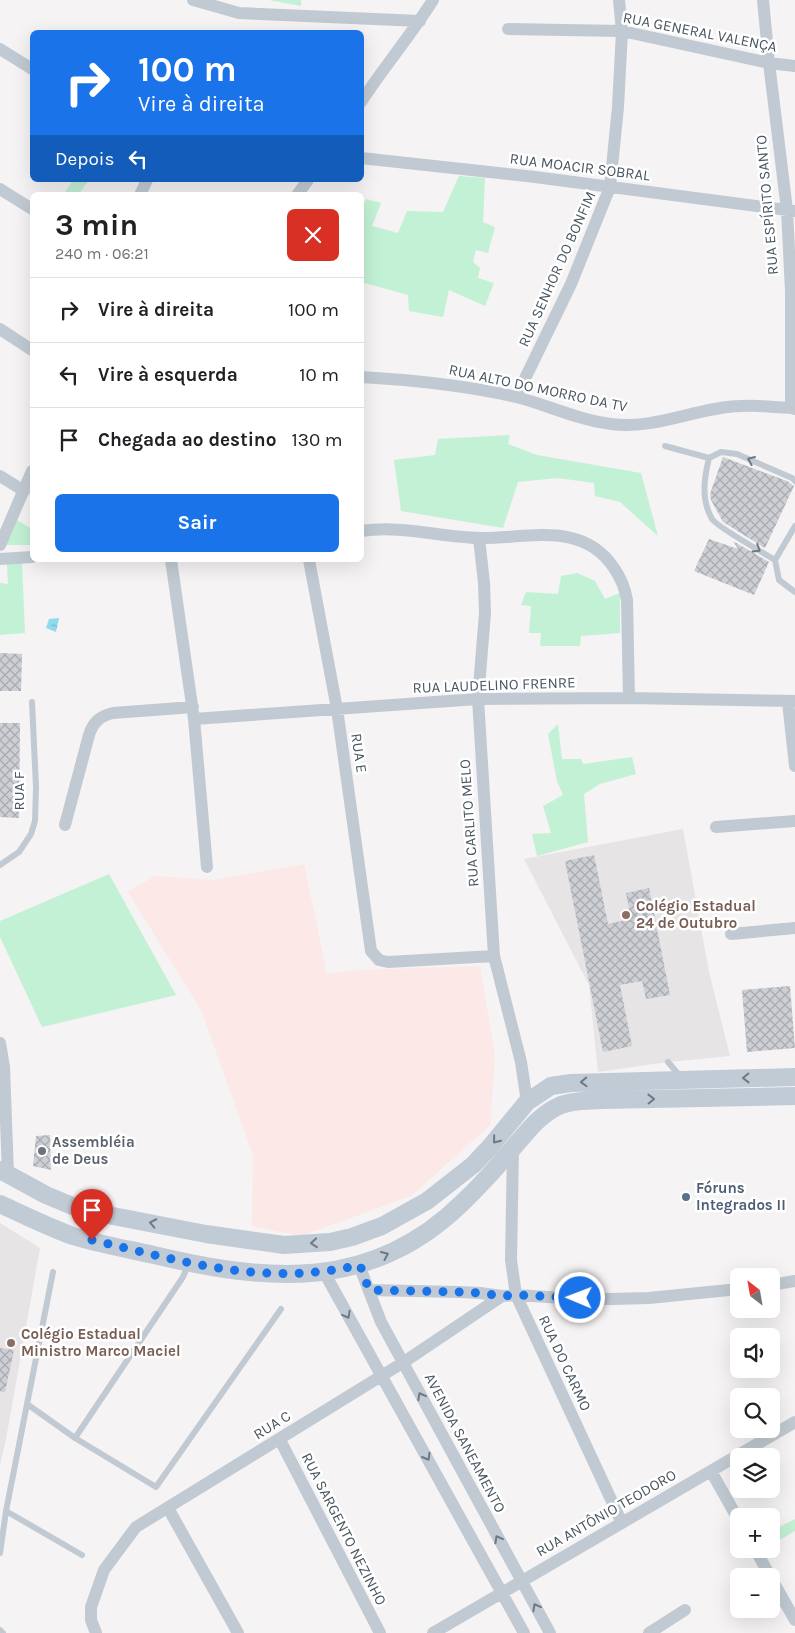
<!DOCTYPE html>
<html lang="pt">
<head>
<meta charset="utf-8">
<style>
  :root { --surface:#fff; --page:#f2f2f2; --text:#202124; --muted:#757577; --line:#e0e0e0; --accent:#1a73e8 }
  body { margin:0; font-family:Karla,sans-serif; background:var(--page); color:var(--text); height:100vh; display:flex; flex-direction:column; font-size:19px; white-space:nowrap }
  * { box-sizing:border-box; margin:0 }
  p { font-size:16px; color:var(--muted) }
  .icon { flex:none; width:28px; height:28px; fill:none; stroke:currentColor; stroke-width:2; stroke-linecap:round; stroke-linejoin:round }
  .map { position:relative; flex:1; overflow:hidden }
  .details { position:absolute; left:30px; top:192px; width:334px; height:370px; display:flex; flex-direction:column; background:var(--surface); border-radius:8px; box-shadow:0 5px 20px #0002 }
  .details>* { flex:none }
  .guide { position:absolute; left:30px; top:30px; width:334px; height:152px; border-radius:8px; box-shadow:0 5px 20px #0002; background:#1a73e8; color:#fff; overflow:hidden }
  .needle { width:32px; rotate:329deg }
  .controls { position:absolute; left:730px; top:1268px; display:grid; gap:10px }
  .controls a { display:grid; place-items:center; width:50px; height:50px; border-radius:8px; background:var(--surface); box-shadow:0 5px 20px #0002; font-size:25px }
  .pin { position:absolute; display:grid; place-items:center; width:42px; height:42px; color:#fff; margin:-51px -21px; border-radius:50% 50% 50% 0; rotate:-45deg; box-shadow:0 0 5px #0007 }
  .pin .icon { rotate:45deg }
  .me { position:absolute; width:55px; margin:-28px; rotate:271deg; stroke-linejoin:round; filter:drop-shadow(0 0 4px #0008) }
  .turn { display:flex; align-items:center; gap:18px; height:105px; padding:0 25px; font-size:22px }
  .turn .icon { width:65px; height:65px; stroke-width:2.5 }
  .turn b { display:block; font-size:35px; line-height:42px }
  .then { display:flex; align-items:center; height:48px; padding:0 25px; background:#0003; gap:10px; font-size:19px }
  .round { display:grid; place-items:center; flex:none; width:52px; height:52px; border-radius:8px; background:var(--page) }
  .overview { display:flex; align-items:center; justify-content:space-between; height:85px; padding:0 25px }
  h1 { font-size:30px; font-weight:700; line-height:38px }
  .button { display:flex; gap:10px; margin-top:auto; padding:10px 25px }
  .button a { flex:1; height:58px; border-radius:8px; background:var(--accent); color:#fff; font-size:20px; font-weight:700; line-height:58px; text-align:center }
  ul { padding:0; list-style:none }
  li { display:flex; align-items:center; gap:15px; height:65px; padding:0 25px; border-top:1px solid var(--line) }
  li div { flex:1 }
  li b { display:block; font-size:19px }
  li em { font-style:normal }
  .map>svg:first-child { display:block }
  .education { fill:#e6e4e5 }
  .medical { fill:#fce8e6 }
  .green { fill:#c3f1d5 }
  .water { fill:url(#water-ripples) }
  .building { fill:url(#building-cross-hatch) }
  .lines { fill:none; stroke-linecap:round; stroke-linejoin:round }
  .service { stroke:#c1cad2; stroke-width:6 }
  .minor { stroke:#c1cad2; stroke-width:12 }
  .secondary { stroke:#c1cbd6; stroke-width:18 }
  .oneway { stroke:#6e7983 }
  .oneway2 { stroke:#6e7984 }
  .route { stroke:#1a73e8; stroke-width:9; stroke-dasharray:0 16.2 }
  .education-dot { fill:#8d6e63; stroke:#fff; stroke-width:2 }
  .worship-dot { fill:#6b7280; stroke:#fff; stroke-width:2 }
  .service-dot { fill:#5c6f8a; stroke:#fff; stroke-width:2 }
  .labels { text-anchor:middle; stroke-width:5; stroke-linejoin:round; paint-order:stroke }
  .street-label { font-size:15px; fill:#4a5661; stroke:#fff }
  .education-label { font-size:15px; font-weight:bold; fill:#785e54; stroke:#fff; text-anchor:start }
  .worship-label { font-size:15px; font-weight:bold; fill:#5b616d; stroke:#fff; text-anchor:start }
  .service-label { font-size:15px; font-weight:bold; fill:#4e5e75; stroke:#fff; text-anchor:start }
</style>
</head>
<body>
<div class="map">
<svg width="795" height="1633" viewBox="0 0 795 1633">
  <defs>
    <pattern id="water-ripples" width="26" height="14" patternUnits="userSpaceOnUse" patternTransform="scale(1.25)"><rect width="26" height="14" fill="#90daee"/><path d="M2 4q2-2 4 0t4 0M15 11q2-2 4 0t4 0" fill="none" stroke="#78b4c4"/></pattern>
    <pattern id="building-cross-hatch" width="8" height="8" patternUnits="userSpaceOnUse" patternTransform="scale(1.25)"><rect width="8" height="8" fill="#cdcfd5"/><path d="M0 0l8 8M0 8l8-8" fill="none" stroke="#a8abb0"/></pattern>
  </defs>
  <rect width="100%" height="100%" fill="#f5f3f3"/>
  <path class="education" d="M683 829 709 972 730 1056 668 1062 598 1072 589 985 524 859Z
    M0 1223 40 1248 6 1439 0 1465Z"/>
  <path class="medical" d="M304 864 327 974 358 970 480 966 495 1056 490 1125 411 1196 301 1236 252 1226 253 1155 201 1010 128 892 155 876 214 880Z"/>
  <path class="green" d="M269 0H301V6Z
    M459 176 485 178 483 222 495 227 488 253 476 250 473 262 480 268 478 278 494 283 485 306 449 290 443 317 409 311 408 295 361 282V208L366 199 381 203 372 226 398 233 407 211 443 212Z
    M73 180H89L78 195H63Z
    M510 435 508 444 537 455 641 473 658 536 620 502 595 496 594 483 558 478 518 482 503 528 401 511 394 460 435 455 438 439Z
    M17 520 32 529V545H6Z
    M22 563 25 633 0 635V583L8 584 7 564Z
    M577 573 595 581 605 599 620 593V633L581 636 580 646H540L541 633H529L531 606 521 605 526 592 558 594 561 576Z
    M558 724 562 759H581L583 764 632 757 636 774 600 784 584 794 588 842 537 856 532 834 551 833 543 806 563 795 557 781 548 734Z
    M109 874 176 995 42 1027 0 937V921Z
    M795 1519V1531L771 1545V1531Z"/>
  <path class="water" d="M59 618 56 632 46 628 49 619Z"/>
  <path class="building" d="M723 457 787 481 794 486 765 548 723 522 711 500 710 494Z
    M709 539 738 549 733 541 769 562 754 595 694 571Z
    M0 653 22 654 21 691H0Z
    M0 723H20L19 818 0 817Z
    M594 855 608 924 631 919 626 893 649 888 670 995 646 999 642 981 620 985 632 1046 603 1052 565 861Z
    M790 986 795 1048 747 1052 742 990Z
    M50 1135 51 1170 33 1166 36 1136Z
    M0 1348 14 1350 5 1392 0 1391Z"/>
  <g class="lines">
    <path class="service" d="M665 446 709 458
      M795 526 775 560 779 580 795 592
      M775 560C764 553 717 527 712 519 701 500 704 478 709 458L721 452 737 454 792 478 795 481
      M0 865 19 852 31 834 35 821 36 787 32 702
      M668 1062 680 1076
      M27 1404 75 1438 156 1487 281 1309
      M75 1438 183 1277 189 1263
      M6 1511 82 1555
      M0 1553 6 1511 53 1272
      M0 1630 3 1633"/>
    <path class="minor" d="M193 0 239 13 420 21
      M763 0 769 63 787 210 791 291V408
      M508 29 622 31 769 63 795 66
      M0 49 32 69
      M361 102C384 67 411 35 433 0
      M361 158 535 177 795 211
      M0 189 32 209
      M140 195 147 180
      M297 195 308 180
      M0 329 32 350
      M361 377C413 380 465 385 516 397 548 405 578 420 611 424 647 429 680 415 715 409 741 404 765 406 791 408L795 409
      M516 397 571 284 610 187 618 107 622 31 619 0
      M0 476 24 491
      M361 531C401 525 440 537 480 538 527 539 582 520 614 568 621 578 625 588 627 600L629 698
      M479 538 484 583 485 613 478 699 494 956 521 1062 527 1102
      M0 545 32 471
      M0 559 32 557
      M171 560 194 719 207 867
      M309 560 337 709 371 951 379 960 388 962 494 956
      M788 702 795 766
      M194 719 478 699 629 698 795 701
      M65 825 89 735C93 722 100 716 113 713L193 707
      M716 827 795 821
      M731 934 795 928
      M0 1043 4 1067 8 1174
      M513 1148 511 1260 516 1295 622 1523
      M359 1265 381 1322 550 1633
      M324 1272 524 1633
      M771 1285 795 1281
      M369 1290 460 1292 480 1293 502 1296 516 1295 564 1298 611 1299 649 1298 739 1289
      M280 1440 380 1633
      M711 1471 739 1521
      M168 1508 238 1633
      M755 1549 770 1576
      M771 1578 795 1620
      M96 1633 91 1620V1607L104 1570 136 1527 404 1362 502 1296
      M433 1633 795 1422
      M649 1633 685 1610"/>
    <path class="secondary" d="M0 1170 46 1195 82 1210 206 1234 284 1245 330 1242 352 1237 382 1226 427 1201 473 1165 490 1147 527 1102 551 1086 571 1083 795 1077
      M0 1204C24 1215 48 1227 73 1236 99 1244 127 1249 154 1255 268 1282 371 1292 462 1203 480 1186 497 1167 513 1148 528 1131 540 1114 561 1105 574 1100 588 1101 602 1100L795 1096"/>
  </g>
  <defs><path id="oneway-chevron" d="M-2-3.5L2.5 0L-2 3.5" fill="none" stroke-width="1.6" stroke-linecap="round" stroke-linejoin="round" transform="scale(1.25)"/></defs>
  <g class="oneway">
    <use href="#oneway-chevron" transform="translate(751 460) rotate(-157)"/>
    <use href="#oneway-chevron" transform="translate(757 549) rotate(32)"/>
    <use href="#oneway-chevron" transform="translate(347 1315) rotate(61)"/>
    <use href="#oneway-chevron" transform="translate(421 1396) rotate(-118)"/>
    <use href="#oneway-chevron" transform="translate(427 1457) rotate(60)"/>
    <use href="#oneway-chevron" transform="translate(498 1539) rotate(-119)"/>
    <use href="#oneway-chevron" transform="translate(536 1607) rotate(-119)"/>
  </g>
  <g class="oneway2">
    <use href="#oneway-chevron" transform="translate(746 1078) rotate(179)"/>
    <use href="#oneway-chevron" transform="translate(584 1082) rotate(178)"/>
    <use href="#oneway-chevron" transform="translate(651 1099) rotate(-1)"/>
    <use href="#oneway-chevron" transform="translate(496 1140) rotate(129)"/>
    <use href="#oneway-chevron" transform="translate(153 1223) rotate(-168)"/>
    <use href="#oneway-chevron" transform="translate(314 1243) rotate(175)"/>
    <use href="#oneway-chevron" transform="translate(385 1255) rotate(-24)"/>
  </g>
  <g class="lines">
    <path class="route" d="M92 1240C186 1262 263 1287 360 1265L369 1290 460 1292 480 1293 502 1296 516 1295 580 1298"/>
  </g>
  <g class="education-dot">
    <circle cx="626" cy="915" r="5"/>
    <circle cx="11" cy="1343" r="5"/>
  </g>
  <circle class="worship-dot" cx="42" cy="1151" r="5"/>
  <circle class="service-dot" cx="686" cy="1197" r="5"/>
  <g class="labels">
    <g class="street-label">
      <text transform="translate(700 32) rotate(11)" y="5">RUA GENERAL VALENÇA</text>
      <text transform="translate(580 167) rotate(7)" y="5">RUA MOACIR SOBRAL</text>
      <text transform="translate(767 205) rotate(-95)" y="5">RUA ESPÍRITO SANTO</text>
      <text transform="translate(557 269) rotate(-66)" y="5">RUA SENHOR DO BONFIM</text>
      <text transform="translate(538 388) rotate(12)" y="5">RUA ALTO DO MORRO DA TV</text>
      <text transform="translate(494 685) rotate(-2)" y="5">RUA LAUDELINO FRENRE</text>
      <text transform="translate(359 753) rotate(82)" y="5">RUA E</text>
      <text transform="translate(19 791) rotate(-90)" y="5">RUA F</text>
      <text transform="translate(469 823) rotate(-94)" y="5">RUA CARLITO MELO</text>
      <text transform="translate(565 1363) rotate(65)" y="5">RUA DO CARMO</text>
      <text transform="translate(272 1425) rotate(-32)" y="5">RUA C</text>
      <text transform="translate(465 1443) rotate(62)" y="5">AVENIDA SANEAMENTO</text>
      <text transform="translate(606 1513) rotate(-30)" y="5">RUA ANTÔNIO TEODORO</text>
      <text transform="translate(344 1529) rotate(63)" y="5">RUA SARGENTO NEZINHO</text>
    </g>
    <g class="education-label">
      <text x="636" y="911">Colégio Estadual<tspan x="636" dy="17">24 de Outubro</tspan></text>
      <text x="21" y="1339">Colégio Estadual<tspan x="21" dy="17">Ministro Marco Maciel</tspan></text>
    </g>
    <g class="worship-label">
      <text x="52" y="1147">Assembléia<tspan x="52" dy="17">de Deus</tspan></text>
    </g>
    <g class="service-label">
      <text x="696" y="1193">Fóruns<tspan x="696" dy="17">Integrados II</tspan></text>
    </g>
  </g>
</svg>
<div class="controls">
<a><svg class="needle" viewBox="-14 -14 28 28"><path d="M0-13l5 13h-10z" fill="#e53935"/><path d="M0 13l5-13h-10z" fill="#757577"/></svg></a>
<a><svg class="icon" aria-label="sound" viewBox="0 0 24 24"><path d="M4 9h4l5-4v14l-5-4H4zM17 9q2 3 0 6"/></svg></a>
<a><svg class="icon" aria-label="search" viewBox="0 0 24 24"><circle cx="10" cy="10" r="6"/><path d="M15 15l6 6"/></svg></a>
<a><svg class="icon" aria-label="layers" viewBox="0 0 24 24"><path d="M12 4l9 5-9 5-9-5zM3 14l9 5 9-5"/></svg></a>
<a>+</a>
<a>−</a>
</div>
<div class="pin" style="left:92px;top:1240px;background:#d93025"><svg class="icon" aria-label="arrive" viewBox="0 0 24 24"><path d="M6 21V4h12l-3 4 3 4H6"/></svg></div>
<svg class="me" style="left:580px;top:1298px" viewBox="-20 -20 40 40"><circle r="17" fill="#1a73e8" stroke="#fff" stroke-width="3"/><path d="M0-11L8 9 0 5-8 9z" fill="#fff"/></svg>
<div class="guide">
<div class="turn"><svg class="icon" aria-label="right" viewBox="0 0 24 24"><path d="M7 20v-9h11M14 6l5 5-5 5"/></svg><div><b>100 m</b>Vire à direita</div></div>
<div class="then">Depois<svg class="icon" aria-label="left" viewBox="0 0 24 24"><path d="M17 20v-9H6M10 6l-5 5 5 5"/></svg></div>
</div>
<section class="details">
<div class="overview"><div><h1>3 min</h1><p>240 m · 06:21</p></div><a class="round" style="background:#d93025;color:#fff"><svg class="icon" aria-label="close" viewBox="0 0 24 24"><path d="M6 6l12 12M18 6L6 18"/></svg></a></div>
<ul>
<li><svg class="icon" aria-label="right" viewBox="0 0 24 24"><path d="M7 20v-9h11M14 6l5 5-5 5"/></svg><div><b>Vire à direita</b></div><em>100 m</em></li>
<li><svg class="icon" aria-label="left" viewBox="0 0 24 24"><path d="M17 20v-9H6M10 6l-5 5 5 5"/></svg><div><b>Vire à esquerda</b></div><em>10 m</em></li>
<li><svg class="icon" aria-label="arrive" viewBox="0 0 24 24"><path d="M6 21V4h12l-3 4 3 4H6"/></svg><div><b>Chegada ao destino</b></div><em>130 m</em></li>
</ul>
<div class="button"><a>Sair</a></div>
</section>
</div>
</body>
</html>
